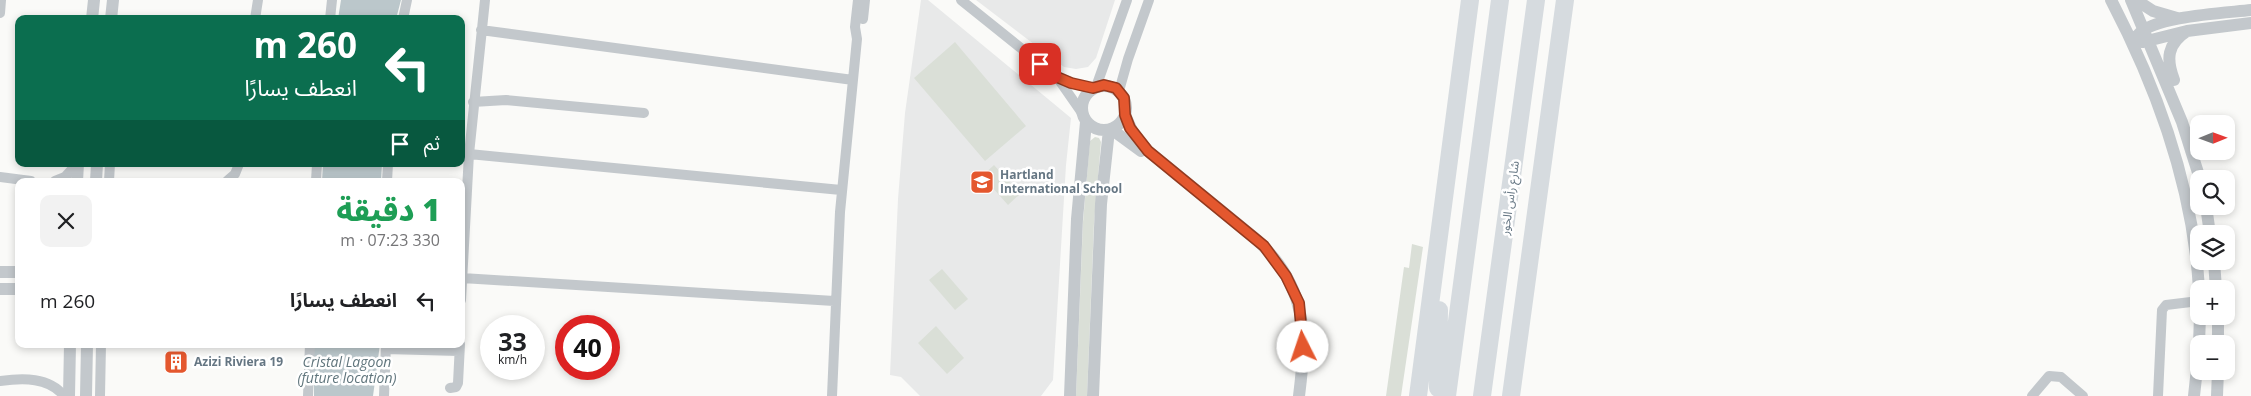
<!DOCTYPE html>
<html lang="ar">
<head>
<meta charset="utf-8">
<style>
  :root { --surface:#fff; --page:#f2f2f2; --text:#202124; --muted:#757577 }
  body { margin:0; font-family:"Open Sans","Noto Sans Arabic",sans-serif; background:var(--page); color:var(--text); direction:rtl; height:100vh; display:flex; flex-direction:column; font-size:19px; white-space:nowrap }
  * { box-sizing:border-box; margin:0 }
  p { font-size:16px; color:var(--muted) }
  .icon { flex:none; width:28px; height:28px; fill:none; stroke:currentColor; stroke-width:2; stroke-linecap:round; stroke-linejoin:round }
  .map { position:relative; flex:1; overflow:hidden; direction:ltr }
  .panel { position:absolute; left:15px; top:178px; width:450px; height:170px; display:flex; flex-direction:column; background:var(--surface); border-radius:10px; box-shadow:0 2px 8px #0003; direction:rtl }
  .panel>* { flex:none }
  .top-card { position:absolute; left:15px; top:15px; width:450px; height:152px; border-radius:10px; box-shadow:0 2px 8px #0003; direction:rtl; background:#0b6e4f; color:#fff; overflow:hidden }
  .needle { width:32px; rotate:89deg }
  .fabs { position:absolute; left:2190px; top:115px; display:grid; gap:10px }
  .fabs a { display:grid; place-items:center; width:45px; height:45px; border-radius:10px; background:var(--surface); box-shadow:0 2px 8px #0003; font-size:25px }
  .speed { position:absolute; left:480px; top:315px; display:flex; gap:10px; font-size:25px; font-weight:700; text-align:center }
  .speed>* { display:grid; place-content:center; width:65px; height:65px; border-radius:50%; background:var(--surface); box-shadow:0 2px 8px #0003; line-height:1 }
  .speed small { font-size:12px; font-weight:400 }
  .speed .limit { border:8px solid #d22; background:#fff; color:#111 }
  .pin { position:absolute; display:grid; place-items:center; width:42px; height:42px; color:#fff; margin:-21px; border-radius:10px; box-shadow:0 2px 8px #0006 }
  .me { position:absolute; width:55px; margin:-28px; rotate:356deg; stroke-linejoin:round; filter:drop-shadow(0 0 4px #0008) }
  .turn { display:flex; align-items:center; gap:18px; height:105px; padding:0 25px; font-size:22px }
  .turn .icon { width:65px; height:65px; stroke-width:2.5 }
  .turn b { display:block; font-size:35px; line-height:42px }
  .then { display:flex; align-items:center; height:48px; padding:0 25px; background:#0003; gap:10px; font-size:19px }
  .round { display:grid; place-items:center; flex:none; width:52px; height:52px; border-radius:10px; background:var(--page) }
  .headline { display:flex; align-items:center; justify-content:space-between; height:85px; padding:0 25px }
  h1 { font-size:30px; font-weight:800; line-height:38px; color:#1e9e55 }
  ul { padding:0; list-style:none }
  li { display:flex; align-items:center; gap:15px; height:75px; padding:0 25px }
  li div { flex:1 }
  li b { display:block; font-size:19px }
  li em { font-style:normal }
  .map>svg:first-child { display:block }
  .built { fill:#e8e9e9 }
  .green { fill:#dadfd7 }
  .water { fill:#bbc7cb }
  .lines { fill:none; stroke-linecap:round; stroke-linejoin:round }
  .minor { stroke:#c3c8cc; stroke-width:10 }
  .tertiary { stroke:#c3c8cc; stroke-width:12 }
  .motorway { stroke:#d6dbdf; stroke-width:18 }
  .route-casing { stroke:#94391e; stroke-width:12 }
  .route { stroke:#e4572e; stroke-width:9 }
  .labels { text-anchor:middle; stroke-width:5; stroke-linejoin:round; paint-order:stroke }
  .poi-label { font-size:12px; font-weight:bold; fill:#657683; stroke:#fff; text-anchor:start }
  .street-label { font-size:12px; fill:#657683; stroke:#fff }
  .water-label { font-size:14px; font-style:italic; fill:#60757c; stroke:#fff }
</style>
</head>
<body>
<div class="map">
<svg width="2251" height="396" viewBox="0 0 2251 396">
  <rect width="100%" height="100%" fill="#fafaf8"/>
  <path class="built" d="M921 0H928L1071 118 1066 165 1053 380 1041 396H920L901 377 890 375 898 199 905 113Z
    M976 0H1115L1096 58 1088 67 1076 69 1064 67Z"/>
  <path class="green" d="M955 42 1026 126 985 161 914 78Z
    M1095 137 1099 138 1101 142 1094 223 1087 396H1076L1083 222 1090 141Z
    M994 165 1020 194 1008 205 982 176Z
    M1412 244 1423 247 1401 396H1386L1404 267 1409 268Z
    M942 269 968 299 955 310 929 280Z
    M936 326 964 358 947 374 918 343Z"/>
  <path class="water" d="M341 0H401L396 19H338Z
    M323 164H382L381 181H322Z
    M314 344H380L373 396H314Z"/>
  <g class="lines">
    <path class="minor" d="M961 0 1057 77 1078 85 1093 88
      M0 13 1 0
      M255 19 258 0
      M330 19 332 0
      M403 19 407 0
      M863 19 865 0
      M481 30 853 80
      M1059 80 1082 113
      M1096 87 1127 0
      M1119 91 1128 59 1149 0
      M473 102 506 100 644 113
      M469 154 841 190
      M0 177 31 181
      M55 181 65 177 77 164
      M109 181 110 164
      M227 181 235 174 239 164
      M316 181 317 164
      M387 181 388 164
      M462 278 834 301
      M461 300 469 154 485 0
      M386 349 459 351
      M0 381C23 378 49 377 64 396
      M450 388 456 387 458 383 460 344
      M100 396 101 344
      M308 396 310 344
      M384 396 386 344
      M832 396 840 212 857 39 855 27 858 0
      M2032 396 2049 376 2061 377 2083 396
      M2158 396 2162 310 2166 305 2199 301"/>
    <path class="tertiary" d="M2111 0C2158 90 2193 186 2199 289
      M2131 0 2182 122 2200 179
      M2136 0 2153 11 2177 18
      M92 19 94 0
      M111 19 113 0
      M2138 35C2153 16 2226 13 2251 10
      M2143 42 2187 31 2251 23
      M2174 80C2166 59 2167 44 2187 31
      M1082 108a22 22 0 1 1 44 0a22 22 0 1 1-44 0Z
      M1125 115 1134 135 1148 151 1257 240C1307 286 1307 333 1299 396
      M1111 129 1141 151
      M77 181 78 164
      M96 181 97 164
      M2206 206 2210 234
      M2214 261 2216 289
      M0 272H19
      M0 289H19
      M2218 316V344
      M2199 344 2200 316
      M69 396 70 344
      M86 396 87 344
      M1070 396 1077 219 1086 122
      M1093 396 1101 204 1109 130
      M2194 396 2199 350
      M2217 396 2218 371"/>
    <path class="motorway" d="M1438 388 1439 310
      M1418 396 1470 0
      M1447 396 1500 0
      M1482 396 1536 0
      M1511 396 1565 0"/>
  </g>
  <g class="lines">
    <g class="route-casing">
      <path id="route" d="M1040 64 1057 77 1071 83 1093 88 1104 85 1116 88 1124 98 1125 115 1130 128 1148 151 1264 246 1286 276 1299 303 1303 347"/>
    </g>
    <use href="#route" class="route"/>
  </g>
  <defs>
    <g id="school-square" transform="scale(1.25)"><rect x="-9" y="-9" width="18" height="18" rx="4" fill="#e4572e" stroke="#fff"/><path d="M0-5L7-2L0 1L-7-2ZM-4 1L0 2.5L4 1V4Q0 6-4 4Z" fill="#fff"/></g>
    <g id="building-square" transform="scale(1.25)"><rect x="-9" y="-9" width="18" height="18" rx="4" fill="#e4572e" stroke="#fff"/><path d="M-4-6H4V6H1V3H-1V6H-4ZM-2.5-4.3h1.7v1.8h-1.7ZM.8-4.3h1.7v1.8H.8ZM-2.5-1h1.7V.8h-1.7ZM.8-1h1.7V.8H.8Z" fill="#fff"/></g>
  </defs>
  <g fill-rule="evenodd">
    <use href="#school-square" x="982" y="182"/>
    <use href="#building-square" x="176" y="362"/>
  </g>
  <g class="labels">
    <g class="poi-label">
      <text x="1000" y="179">Hartland<tspan x="1000" dy="14">International School</tspan></text>
      <text x="194" y="366">Azizi Riviera 19</text>
    </g>
    <g class="street-label">
      <text transform="translate(1510 198) rotate(-82)" y="4">شارع رأس الخور</text>
    </g>
    <g class="water-label">
      <text x="347" y="367">Cristal Lagoon<tspan x="347" dy="16">(future location)</tspan></text>
    </g>
  </g>
</svg>
<div class="fabs">
<a><svg class="needle" viewBox="-14 -14 28 28"><path d="M0-13l5 13h-10z" fill="#e53935"/><path d="M0 13l5-13h-10z" fill="#757577"/></svg></a>
<a><svg class="icon" aria-label="search" viewBox="0 0 24 24"><circle cx="10" cy="10" r="6"/><path d="M15 15l6 6"/></svg></a>
<a><svg class="icon" aria-label="layers" viewBox="0 0 24 24"><path d="M12 4l9 5-9 5-9-5zM3 14l9 5 9-5"/></svg></a>
<a>+</a>
<a>−</a>
</div>
<div class="speed"><div>33<small>km/h</small></div><div class="limit">40</div></div>
<div class="pin" style="left:1040px;top:64px;background:#d93025"><svg class="icon" aria-label="arrive" viewBox="0 0 24 24"><path d="M6 21V4h12l-3 4 3 4H6"/></svg></div>
<svg class="me" style="left:1303px;top:347px" viewBox="-20 -20 40 40"><circle r="19" fill="#fff"/><path d="M0-13L10 11 0 6-10 11z" fill="#e4572e"/></svg>
<div class="top-card">
<div class="turn"><svg class="icon" aria-label="left" viewBox="0 0 24 24"><path d="M17 20v-9H6M10 6l-5 5 5 5"/></svg><div><b>260 m</b>انعطف يسارًا</div></div>
<div class="then">ثم<svg class="icon" aria-label="arrive" viewBox="0 0 24 24"><path d="M6 21V4h12l-3 4 3 4H6"/></svg></div>
</div>
<section class="panel">
<div class="headline"><div><h1>1 دقيقة</h1><p>330 m · 07:23</p></div><a class="round"><svg class="icon" aria-label="close" viewBox="0 0 24 24"><path d="M6 6l12 12M18 6L6 18"/></svg></a></div>
<ul>
<li><svg class="icon" aria-label="left" viewBox="0 0 24 24"><path d="M17 20v-9H6M10 6l-5 5 5 5"/></svg><div><b>انعطف يسارًا</b></div><em>260 m</em></li>
</ul>
</section>
</div>
</body>
</html>
